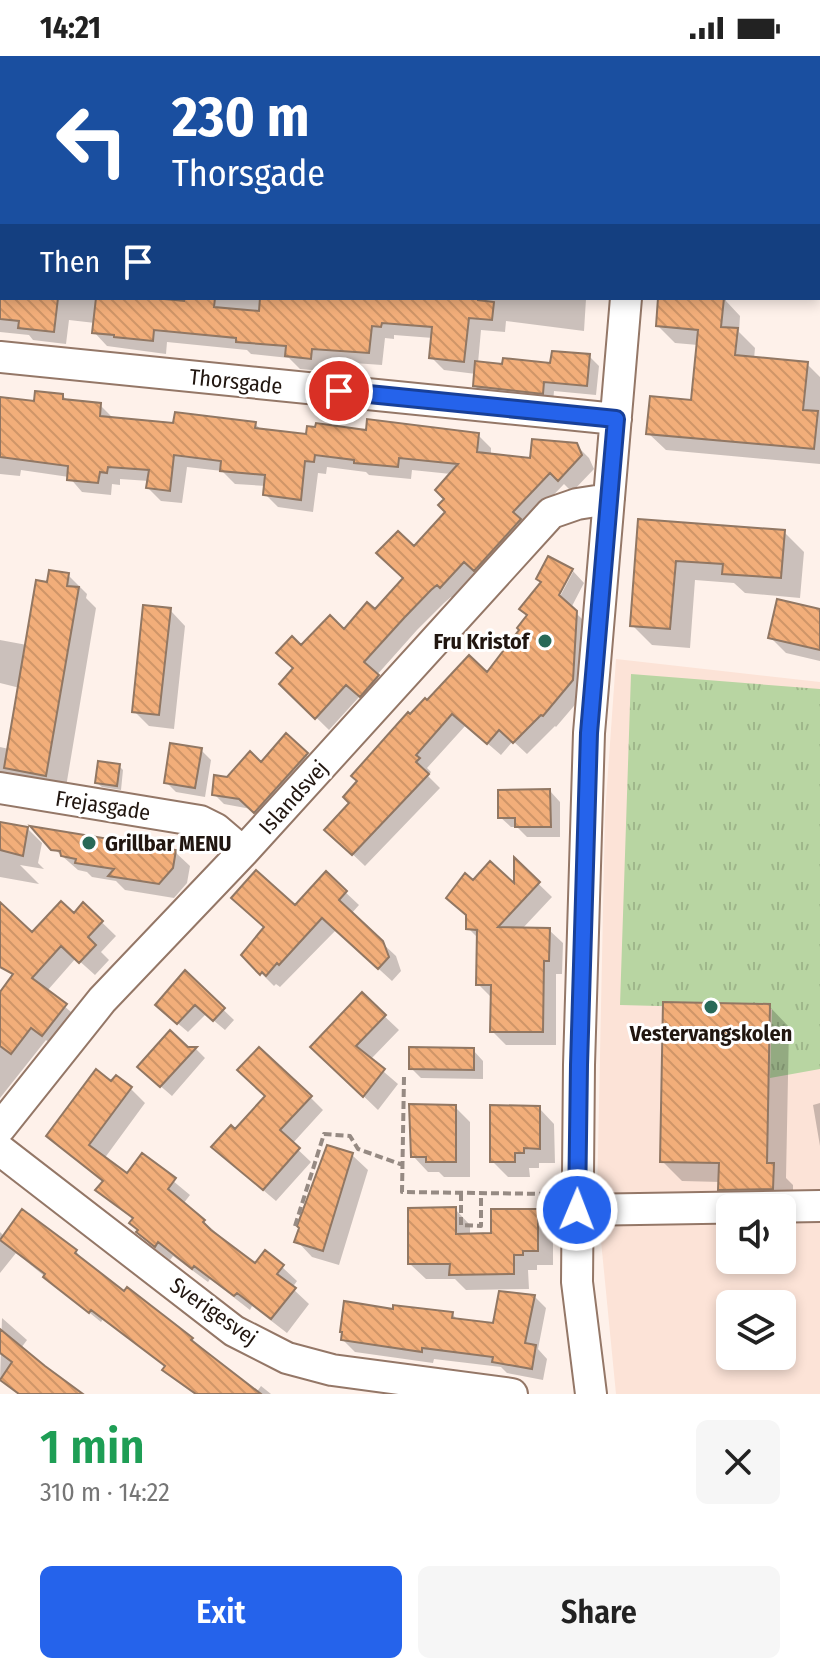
<!DOCTYPE html>
<html lang="en">
<head>
<meta charset="utf-8">
<style>
  :root { --surface:#fff; --page:#f6f6f6; --text:#222; --muted:#767676; --accent:#2563eb }
  body { margin:0; font-family:"Fira Sans Condensed",sans-serif; background:var(--page); color:var(--text); height:100vh; display:flex; flex-direction:column; font-size:30px; white-space:nowrap }
  * { box-sizing:border-box; margin:0 }
  p { font-size:26px; color:var(--muted) }
  .icon { flex:none; width:44px; height:44px; fill:none; stroke:currentColor; stroke-width:2; stroke-linecap:round; stroke-linejoin:round }
  .map { position:relative; height:1338px; overflow:hidden }
  .drawer { display:flex; flex-direction:column; background:var(--surface); flex:1 }
  .drawer>* { flex:none }
  .guide { position:absolute; left:0px; top:0px; width:820px; height:244px; box-shadow:0 4px 12px #0003; background:#1a4fa0; color:#fff; overflow:hidden }
  .buttons { position:absolute; left:716px; top:1138px; display:grid; gap:16px }
  .buttons a { display:grid; place-items:center; width:80px; height:80px; border-radius:12px; background:var(--surface); box-shadow:0 4px 12px #0003; font-size:40px }
  .pin { position:absolute; display:grid; place-items:center; width:68px; height:68px; color:#fff; margin:-34px; border:4px solid #fff; border-radius:50%; box-shadow:0 2px 8px #0007 }
  .me { position:absolute; width:88px; margin:-44px; rotate:1deg; stroke-linejoin:round; filter:drop-shadow(0 0 6px #0008) }
  .turn { display:flex; align-items:center; gap:28px; height:168px; padding:0 40px; font-size:36px }
  .turn .icon { width:104px; height:104px; stroke-width:2.5 }
  .turn b { display:block; font-size:56px; line-height:68px }
  .then { display:flex; align-items:center; height:76px; padding:0 40px; background:#0003; gap:16px; font-size:30px }
  .round { display:grid; place-items:center; flex:none; width:84px; height:84px; border-radius:12px; background:var(--page) }
  .head { display:flex; align-items:center; justify-content:space-between; height:136px; padding:0 40px }
  h1 { font-size:48px; font-weight:600; line-height:60px; color:#1e9e55 }
  .cta { display:flex; gap:16px; margin-top:auto; padding:16px 40px }
  .cta a { flex:1; height:92px; border-radius:12px; background:var(--accent); color:#fff; font-size:32px; font-weight:600; line-height:92px; text-align:center }
  .cta a+a { background:var(--page); color:var(--text) }
  .status { display:flex; justify-content:space-between; align-items:center; height:56px; padding:0 40px; background:var(--surface); direction:ltr }
  .status svg { height:22px; fill:currentColor }
  .map>svg:first-child { display:block }
  .built { fill:#fce3d7; fill-rule:evenodd }
  .park { fill:url(#park-tufts) }
  .shadow { fill:#0003; fill-rule:evenodd }
  .building { fill:url(#building-back-hatch); stroke:#917763; stroke-width:2 }
  .lines { fill:none; stroke-linecap:round; stroke-linejoin:round }
  .minor-casing { stroke:#947767; stroke-width:34 }
  .path { stroke:#968a83; stroke-width:4; stroke-dasharray:8 4; stroke-linecap:butt }
  .minor { stroke:#fff; stroke-width:30 }
  .route-casing { stroke:#184099; stroke-width:20 }
  .route { stroke:#2563eb; stroke-width:14 }
  .poi-dot { fill:#286957; stroke:#fff; stroke-width:3 }
  .labels { text-anchor:middle; stroke-width:6; stroke-linejoin:round; paint-order:stroke }
  .street-label { font-size:22px; fill:#211610; stroke:#fff }
  .poi-label { font-size:22px; font-weight:bold; fill:#211610; stroke:#fff; text-anchor:end }
</style>
</head>
<body>
<div class="status"><b>14:21</b><svg viewBox="0 0 49 12"><path d="M0 12V9h3v3zM5 12V6h3v6zM10 12V3h3v9zM15 12V0h3v12zM26 1h20v11H26zM47 4h2v5h-2z"/></svg></div>
<div class="map">
<svg width="820" height="1338" viewBox="0 0 820 1338">
  <defs>
    <pattern id="park-tufts" width="24" height="20" patternUnits="userSpaceOnUse" patternTransform="scale(2)"><rect width="24" height="20" fill="#b8d5a2"/><path d="M3 7l-1-3M5 7V3M7 7l1-3M15 17l-1-3M17 17v-4M19 17l1-3" fill="none" stroke="#9eb68a"/></pattern>
    <pattern id="building-back-hatch" width="6" height="6" patternUnits="userSpaceOnUse" patternTransform="scale(2)"><rect width="6" height="6" fill="#f2ae7a"/><path d="M-1 5l2 2M0 0l6 6M5-1l2 2" fill="none" stroke="#cf9568"/></pattern>
  </defs>
  <rect width="100%" height="100%" fill="#fef1ea"/>
  <path class="built" d="M616 603 820 626V1338H616L597 1144 605 758ZM730 1152H782V1204H730ZM730 1248H782V1300H730Z"/>
  <path class="park" d="M631 618 820 633V1013L770 1022 772 953 620 949Z"/>
  <path class="shadow" d="M13 0H504L521 2H13Z
    M548 0H629L631 2H548Z
    M2 26V54L0 52Z
    M818 33H820V90H818Z
    M818 189H820V222H818Z
    M0 231 2 242H148L185 247 186 242H599V244L586 243 584 275 506 265 505 276 481 274 478 307 552 309 589 300 599 310 596 339 554 335 553 347 485 340 475 330 476 318 444 314 431 301 433 282 394 279V283L385 282 382 309 325 305 324 315 300 313 289 302 251 298 247 294 167 286 166 298 107 290 94 276 95 267 69 264 66 288 33 284 29 279 0 276Z
    M660 242H726V245L740 260 739 276 755 292 754 303 807 308 820 321V408L666 394 648 377 693 346 698 289 675 287 658 270Z
    M63 340 68 345 100 349 113 362 175 370 255 368 263 375 308 380 368 376 478 379 491 392V399L532 404 576 389 589 402 594 413 572 436 564 428 454 543 451 541 444 547 417 574 376 620 390 634 374 652 360 640 329 674 282 628 295 613 301 592 344 576 376 556 405 523 414 492 448 456 447 443 451 418 412 414 411 423 369 419 366 416 327 411 326 418 318 417 313 456 278 451 265 438 266 430 235 428 222 415 187 411 182 447 161 445 148 432 149 425 120 423V429L112 428 111 439 82 436 69 421 21 414 20 420 0 418V343L35 347Z
    M639 465 784 476 804 496 800 542 745 537 734 527 695 524 690 592 652 589 632 569Z
    M548 503 572 514 584 527 571 552 589 570 585 637 556 671 555 670 527 698 513 685 501 699 466 669 427 712 431 716 428 720 440 732 365 810 327 774 352 747 345 741 360 725 354 720 408 659 410 661 425 645 427 647 469 602 487 619 522 575 519 572 529 560 522 553 542 527 538 523ZM569 516H573L556 548 553 546Z
    M68 519 87 538 86 542 96 552 65 737 0 726V691L9 693 20 632 0 627V584L27 589 48 528Z
    M170 554 185 570 174 673 149 670 134 655Z
    M820 555V605L786 597 770 581Z
    M201 694 211 704 205 741 176 736 166 726Z
    M306 699 316 709 265 765 251 753 224 748 214 738 228 723 261 708Z
    M119 710 123 714 121 734 102 731 97 727Z
    M550 735 560 746V781H527L517 771H511L500 761Z
    M0 769 28 773 42 787 38 807 44 813 20 809 39 828 0 821Z
    M53 792 175 796 190 810 187 827 174 842 125 834 116 825 92 821 87 816 78 814Z
    M516 806 552 841 522 873 549 874 563 887 562 918H556V989H506L492 975V942L478 928 479 883 468 872 473 826 516 831Z
    M326 818 359 849 351 858 396 900 401 915 392 925 336 874 280 931 276 928 274 930 243 899 295 852Z
    M0 849 32 879 74 860 84 849 116 880 101 896 109 904 95 919 76 902 47 935 79 963 57 993 46 984 0 1042V939L15 919 0 887Z
    M185 917 234 964 225 974 206 958 188 976 168 959Z
    M362 939 399 974 370 1004 398 1028 378 1054 327 1005Z
    M769 950 789 971 786 1122 793 1129V1152H739L720 1133 721 1126 682 1125 662 1105Z
    M187 993H196L205 1002 172 1040 150 1021Z
    M473 994 483 1005V1023L421 1022 411 1012Z
    M112 1028 130 1032 145 1047 104 1103 127 1120 143 1100 190 1139 183 1148 255 1210 282 1211 297 1225 292 1232 309 1248 287 1277 252 1250 250 1254 210 1223 208 1226 173 1200 170 1204 153 1191 138 1176 134 1164 98 1134 104 1126 48 1080Z
    M310 1041 323 1054 292 1088 311 1106 276 1145 213 1091 235 1075Z
    M820 1047V1090L813 1049Z
    M455 1051 470 1066V1121H444L439 1116H428L413 1100Z
    M539 1052 554 1068 555 1107H539V1112H529L530 1121H508L492 1105Z
    M352 1099 368 1114 339 1209 312 1201 297 1185 301 1172Z
    M455 1153 470 1169V1179H493L538 1155 553 1170V1209H537V1214H528L529 1233 466 1234 455 1223H426L410 1208Z
    M0 1176 4 1180 76 1195 85 1208 192 1283 256 1337 261 1330 271 1338H194L176 1325 165 1314 167 1311 103 1263 101 1266 16 1197 0 1217Z
    M534 1240 546 1252 538 1293 547 1303 543 1324 507 1317 501 1311 434 1303 433 1307 355 1296 343 1284 395 1255 452 1258 459 1265 495 1269Z
    M2 1262 27 1284 21 1292 80 1338H18L0 1324Z"/>
  <path class="building" d="M0 242H58L54 276 18 272 19 265 0 263Z
    M96 242H154L184 245V242H215L214 251 259 255 260 242H478V244L494 246 492 264 469 262 464 306 429 302 432 271 382 267 381 271 372 270 369 297 312 293 311 303 285 300 286 290 236 286V282L154 274 153 285 114 281V279L92 277Z
    M658 242H724L721 271 738 272 735 299 808 306 803 354 818 355 814 393 646 378 650 340 691 344 698 274 656 270Z
    M552 295 590 298 587 330 544 326 543 338 473 330 475 305 502 308 503 302 550 307Z
    M35 335 63 338V343L101 347 100 360 173 367 175 356 256 366 255 372 306 378 307 370 315 371 316 367 366 374 367 363 479 377 477 396 530 402 532 383 577 387 582 399 558 425 550 417 513 456 521 463 474 515 464 506 440 532 437 529 431 534 404 562 364 606 379 619 360 641 346 629 315 663 279 628 293 612 276 597 292 580 301 589 330 559 344 573 367 546 375 553 403 522 376 497 398 475 414 490 445 456 438 449 444 443 435 434 458 408 399 402 398 411 354 407V404L315 399 314 406 305 405 301 444 263 439 265 419 220 415 221 405 174 399 170 435 146 432 149 414 108 411 107 417 100 416 98 427 67 424 68 410 0 401V341L34 345Z
    M638 463 785 474 781 522 722 518 723 508 676 505 670 573 630 570Z
    M548 500 573 513 559 539 577 555 573 624 543 660 541 659 513 687 499 674 487 688 452 658 416 699 420 702 416 706 429 718 352 799 324 774 349 747 343 741 357 725 351 720 408 656 410 658 425 642 427 644 469 599 487 616 519 574 517 572 527 559 519 553 541 526 536 523Z
    M49 514 69 517 67 530 79 531 46 720 4 712 36 524 47 526Z
    M777 543 820 553V594L768 582Z
    M143 549 171 552 159 659 132 656Z
    M286 677 308 697 254 757 239 743 212 739 214 719 227 721 250 695 261 706Z
    M170 687 202 692 195 732 164 727Z
    M98 705 120 708 117 730 95 727Z
    M550 733 551 771H515V762H498V734Z
    M0 766 28 771 23 800 0 794Z
    M30 770 176 794 173 812 159 828 108 820 114 813 75 807 76 803 61 800 60 795 51 794Z
    M514 801 540 826 498 871 550 872 549 905H544L543 976H490L491 929H476L477 874 466 873V859L446 842 465 817 473 824 490 805 514 827Z
    M256 814 295 849 326 815 347 835 339 844 383 885 389 901 378 913 322 862 279 909 277 907 266 920 262 916 260 919 241 899 264 871 231 842Z
    M61 845 74 857 83 846 103 865 88 881 96 889 79 907 61 890 32 922 67 948 42 980 31 972 11 998 0 990V936L13 918 0 911V846L32 876Z
    M185 914 225 952 213 965 195 949 177 968 155 949Z
    M362 936 386 959 356 990 385 1013 363 1041 310 991Z
    M663 946 770 948 767 1107H774L773 1133 718 1134 719 1107 660 1106Z
    M170 974 188 991H197L160 1031 137 1011Z
    M259 991 312 1040 280 1074 300 1092 263 1134 211 1091 231 1069 235 1073 265 1040 237 1014Z
    M409 991 474 992V1014L409 1013Z
    M96 1013 111 1025 116 1019 132 1031 89 1089 127 1117 142 1097 176 1122 168 1133 205 1164 203 1166 211 1174 255 1207 265 1194 284 1209 277 1218 296 1232 271 1263 237 1237 234 1240 194 1210 192 1213 158 1186 155 1191 136 1176 138 1174 129 1167 133 1162 95 1134 103 1125 46 1080Z
    M409 1048 456 1049V1106H426V1101H411Z
    M490 1049 540 1050V1093L524 1092V1097H515V1106H490Z
    M327 1089 353 1097 323 1195 294 1186 299 1172 297 1170Z
    M456 1151V1178L491 1177V1153H538V1195H523V1199H514V1218L449 1219 450 1208H408V1152Z
    M22 1153 77 1194 75 1197 124 1235 127 1231 162 1258 193 1282 191 1284 261 1338H196L162 1314 165 1310 91 1254 89 1257 43 1221 45 1218 0 1184Z
    M499 1235 535 1239 525 1287 536 1289 532 1313 492 1306 493 1301 422 1292V1296L341 1284 342 1276H340L344 1245 393 1253V1249L453 1256 452 1262 493 1267Z
    M0 1273 45 1310 83 1338H19L0 1324 12 1306 0 1297Z"/>
  <g class="lines">
    <g class="minor-casing">
      <path id="minor" d="M810 0 820 1
        M646 2V0
        M0 301 616 363
        M0 732 200 765 216 773 243 796
        M0 1072 102 944 243 796 551 457 577 448 609 443
        M0 1094 234 1275 287 1302 332 1314 512 1338
        M577 1154 820 1150
        M591 1338 577 1226 579 1009 589 677 626 242"/>
    </g>
    <path class="path" d="M404 1021 402 1136 551 1138
      M461 1137V1169L481 1170V1137
      M295 1170 324 1078 350 1080 358 1093 403 1109"/>
    <use href="#minor" class="minor"/>
  </g>
  <g class="lines">
    <g class="route-casing">
      <path id="route" d="M339 335 616 363 589 677 579 1009 577 1154"/>
    </g>
    <use href="#route" class="route"/>
  </g>
  <g class="poi-dot">
    <circle cx="545" cy="585" r="8"/>
    <circle cx="89" cy="787" r="8"/>
    <circle cx="711" cy="951" r="8"/>
  </g>
  <g class="labels">
    <g class="street-label">
      <text transform="translate(236 325) rotate(6)" y="8">Thorsgade</text>
      <text transform="translate(293 741) rotate(-48)" y="8">Islandsvej</text>
      <text transform="translate(103 749) rotate(9)" y="8">Frejasgade</text>
      <text transform="translate(214 1255) rotate(35)" y="8">Sverigesvej</text>
    </g>
    <g class="poi-label">
      <text x="529" y="593">Fru Kristof</text>
      <text x="105" y="795" text-anchor="start">Grillbar MENU</text>
      <text x="711" y="985" text-anchor="middle">Vestervangskolen</text>
    </g>
  </g>
</svg>
<div class="buttons">
<a><svg class="icon" aria-label="sound" viewBox="0 0 24 24"><path d="M4 9h4l5-4v14l-5-4H4zM17 9q2 3 0 6"/></svg></a>
<a><svg class="icon" aria-label="layers" viewBox="0 0 24 24"><path d="M12 4l9 5-9 5-9-5zM3 14l9 5 9-5"/></svg></a>
</div>
<div class="pin" style="left:339px;top:335px;background:#d93025"><svg class="icon" aria-label="arrive" viewBox="0 0 24 24"><path d="M6 21V4h12l-3 4 3 4H6"/></svg></div>
<svg class="me" style="left:577px;top:1154px" viewBox="-20 -20 40 40"><circle r="17" fill="#2563eb" stroke="#fff" stroke-width="3"/><path d="M0-11L8 9 0 5-8 9z" fill="#fff"/></svg>
<div class="guide">
<div class="turn"><svg class="icon" aria-label="left" viewBox="0 0 24 24"><path d="M17 20v-9H6M10 6l-5 5 5 5"/></svg><div><b>230 m</b>Thorsgade</div></div>
<div class="then">Then<svg class="icon" aria-label="arrive" viewBox="0 0 24 24"><path d="M6 21V4h12l-3 4 3 4H6"/></svg></div>
</div>
</div>
<section class="drawer">
<div class="head"><div><h1>1 min</h1><p>310 m · 14:22</p></div><a class="round"><svg class="icon" aria-label="close" viewBox="0 0 24 24"><path d="M6 6l12 12M18 6L6 18"/></svg></a></div>
<div class="cta"><a>Exit</a><a>Share</a></div>
</section>
</body>
</html>
